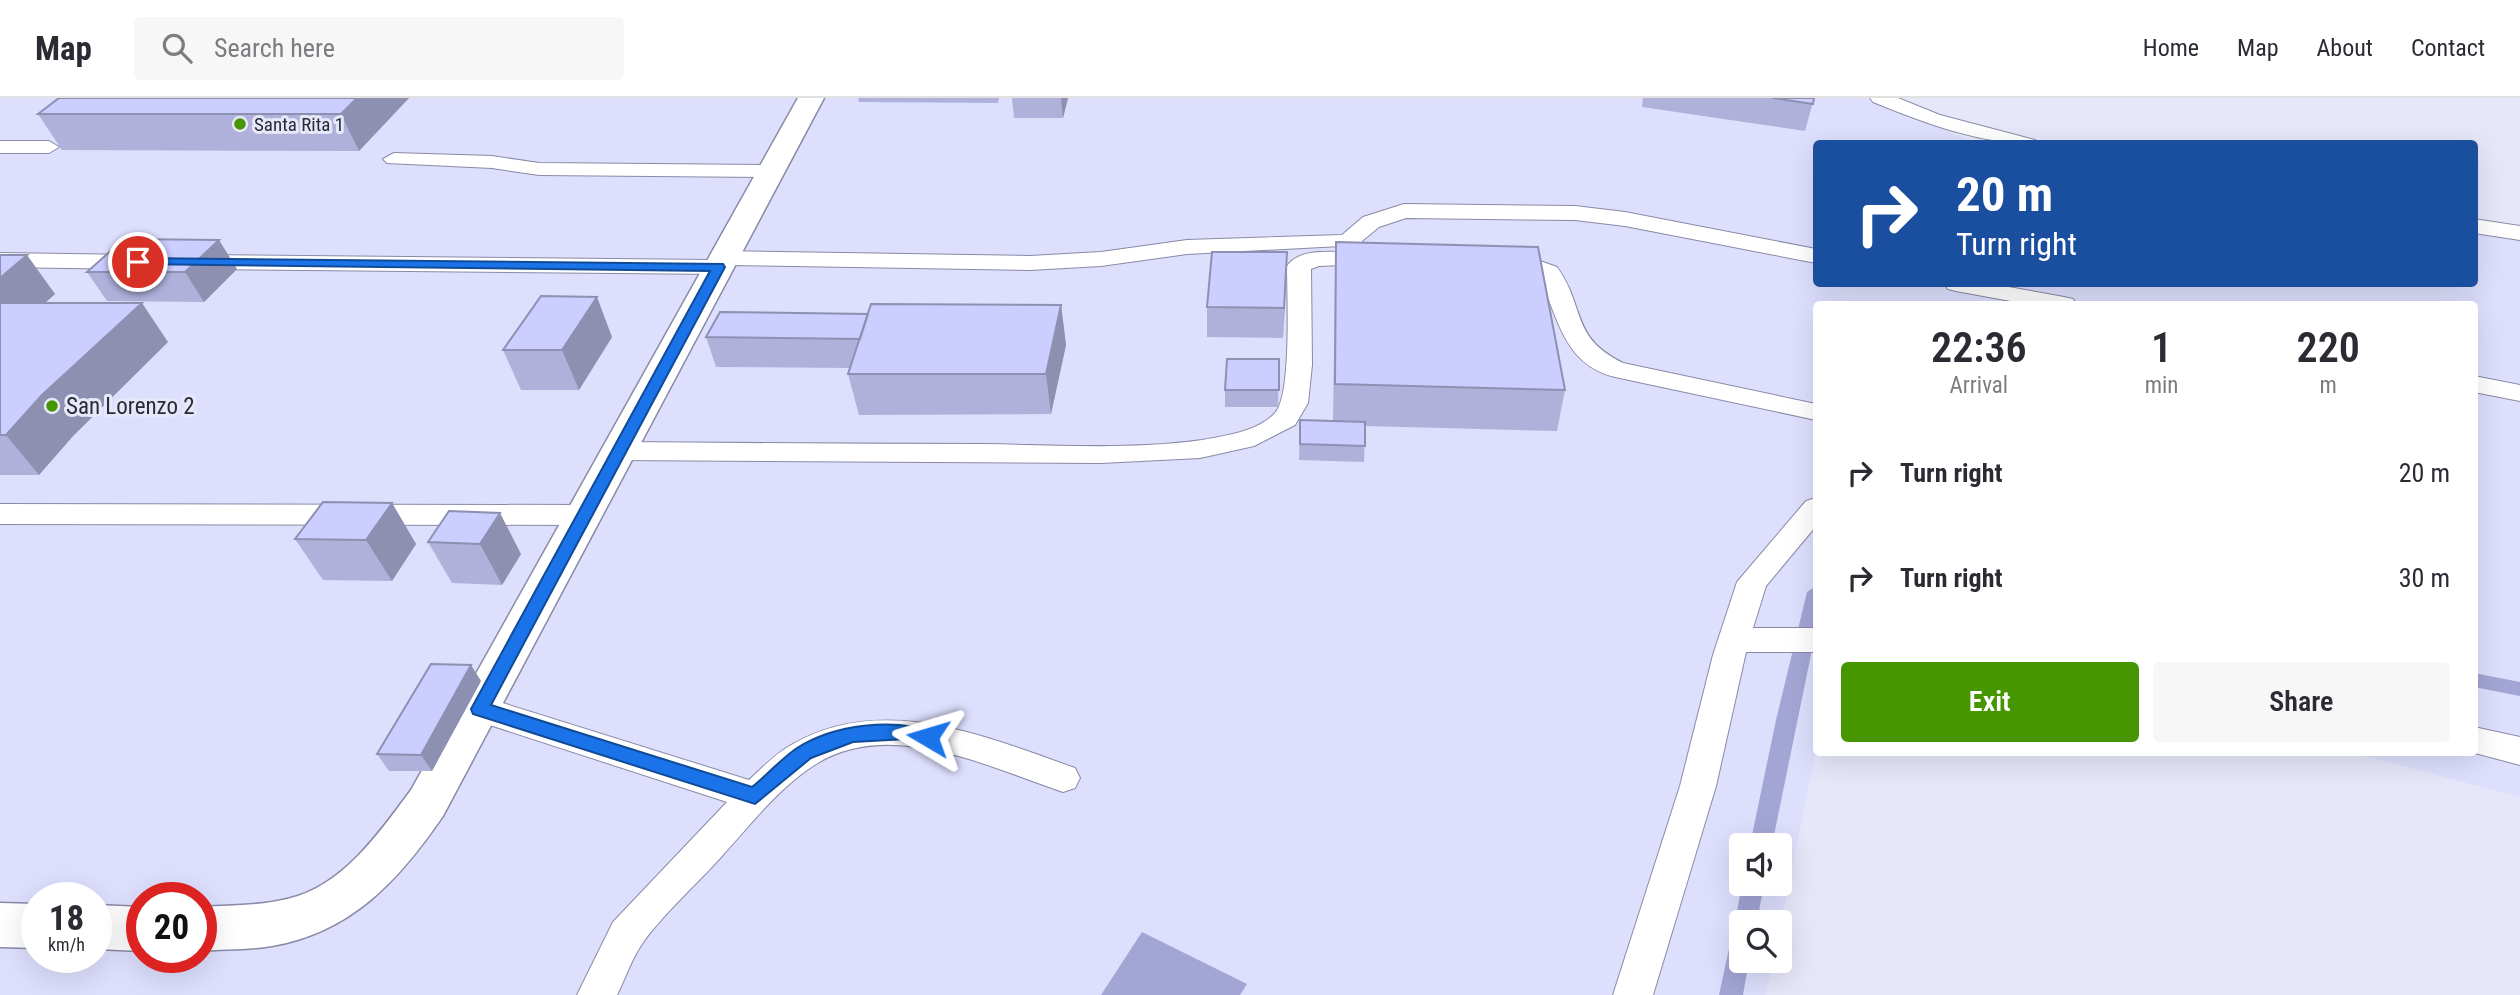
<!DOCTYPE html>
<html lang="en">
<head>
<meta charset="utf-8">
<style>
  :root { --surface:#fff; --page:#f7f7f7; --text:#2b2b33; --muted:#7c7c81; --line:#e1e1e2; --accent:#459600 }
  body { margin:0; font-family:"Roboto Condensed",sans-serif; background:var(--page); color:var(--text); height:100vh; display:flex; flex-direction:column; font-size:26px; white-space:nowrap }
  * { box-sizing:border-box; margin:0 }
  p { font-size:23px; color:var(--muted) }
  .icon { flex:none; width:38px; height:38px; fill:none; stroke:currentColor; stroke-width:2; stroke-linecap:round; stroke-linejoin:round }
  .map { position:relative; flex:1; overflow:hidden }
  .side { position:absolute; left:1813px; top:203px; width:665px; height:455px; display:flex; flex-direction:column; background:var(--surface); border-radius:7px; box-shadow:0 7px 28px #0002 }
  .side>* { flex:none }
  .hud { position:absolute; left:1813px; top:42px; width:665px; height:147px; border-radius:7px; box-shadow:0 7px 28px #0002; background:#1a4fa0; color:#fff; overflow:hidden }
  .tools { position:absolute; left:1729px; top:735px; display:grid; gap:14px }
  .tools a { display:grid; place-items:center; width:63px; height:63px; border-radius:7px; background:var(--surface); box-shadow:0 7px 28px #0002; font-size:35px }
  .speed { position:absolute; left:21px; top:784px; display:flex; gap:14px; font-size:35px; font-weight:700; text-align:center }
  .speed>* { display:grid; place-content:center; width:91px; height:91px; border-radius:50%; background:var(--surface); box-shadow:0 7px 28px #0002; line-height:1 }
  .speed small { font-size:18px; font-weight:400 }
  .speed .limit { border:10px solid #d22; background:#fff; color:#111 }
  .pin { position:absolute; display:grid; place-items:center; width:60px; height:60px; color:#fff; margin:-30px; border:4px solid #fff; border-radius:50%; box-shadow:0 2px 7px #0007 }
  .me { position:absolute; width:77px; margin:-38px; rotate:277deg; stroke-linejoin:round; filter:drop-shadow(0 0 5px #0008) }
  .turn { display:flex; align-items:center; gap:24px; height:147px; padding:0 28px; font-size:32px }
  .turn .icon { width:91px; height:91px; stroke-width:2.5 }
  .turn b { display:block; font-size:49px; line-height:60px }
  .eta { display:flex; justify-content:space-evenly; align-items:center; height:119px; text-align:center }
  .eta b { font-size:42px; font-weight:600; line-height:49px }
  .action { display:flex; gap:14px; margin-top:auto; padding:14px 28px }
  .action a { flex:1; height:80px; border-radius:7px; background:var(--accent); color:#fff; font-size:28px; font-weight:600; line-height:80px; text-align:center }
  .action a+a { background:var(--page); color:var(--text) }
  ul { padding:0; list-style:none }
  li { display:flex; align-items:center; gap:21px; height:105px; padding:0 28px }
  li div { flex:1 }
  li b { display:block; font-size:26px }
  li em { font-style:normal }
  header { display:flex; align-items:center; gap:42px; box-sizing:border-box; height:98px; padding:0 35px; background:var(--surface); border-bottom:2px solid var(--line) }
  header strong { font-size:33px }
  nav { display:flex; gap:38px; margin-inline-start:auto; font-size:24px }
  .search { width:490px; height:63px; background:var(--page); display:flex; align-items:center; gap:18px; box-sizing:border-box; padding:0 24px; border-radius:7px; color:var(--muted); font-size:26px }
  .map>svg:first-child { display:block }
  .built { fill:#dddffd; fill-rule:evenodd }
  .water { fill:#a3a5d4 }
  .lines { fill:none; stroke-linecap:round; stroke-linejoin:round }
  .stream { fill:#a3a5d4; fill-rule:evenodd }
  .service-casing { stroke:#898aa6; stroke-width:2 }
  .minor-casing { stroke:#898aa6; stroke-width:3 }
  .service { fill:#fff; fill-rule:evenodd }
  .minor { fill:#fff; fill-rule:evenodd }
  .wall { fill:#afb1db }
  .shaded-wall { fill:#8e90b2 }
  .building { fill:#cbceff; stroke:#8e90b2; stroke-width:2 }
  .route { fill:#1a73e8; stroke:#114b97; stroke-width:2 }
  .poi-dot { fill:#459600; stroke:#e6e8fa; stroke-width:2.5 }
  .labels { text-anchor:middle; stroke-width:6; stroke-linejoin:round; paint-order:stroke }
  .far-poi-label { font-size:19px; fill:#2a2a36; stroke:#e6e8fa; text-anchor:start }
  .poi-label { font-size:23px; fill:#2a2a36; stroke:#e6e8fa; text-anchor:start }
</style>
</head>
<body>
<header>
<strong>Map</strong>
<div class="search"><svg class="icon" aria-label="search" viewBox="0 0 24 24"><circle cx="10" cy="10" r="6"/><path d="M15 15l6 6"/></svg>Search here</div>
<nav><a>Home</a><a>Map</a><a>About</a><a>Contact</a></nav>
</header>
<div class="map">
<svg width="2520" height="897" viewBox="0 0 2520 897">
  <rect width="100%" height="100%" fill="#e6e8fa"/>
  <path class="built" d="M0 0H1865L1977 45 1816 46V186H2474L2475 128 2520 135V699L2353 655 2474 654V206H1816V652L1780 830V824H1741V863H1773L1766 897H0ZM1741 747H1780V786H1741ZM37 800H96V859H37ZM142 800H201V859H142Z"/>
  <path class="water" d="M1142 834 1247 886 1240 897H1101Z"/>
  <g class="lines">
    <path class="stream" d="M1816 488V532L1772 747H1750L1776 622 1807 494Z
      M2474 575 2520 584V598L2474 589Z
      M1742 786H1764L1757 824H1741V832L1735 824Z
      M1741 836V863H1749L1743 897H1719L1730 846 1733 839Z"/>
    <g class="service-casing">
      <path id="service" d="M1870 0H1898L1940 17 2035 42 2038 46C1980 46 1927 26 1873 4Z
        M0 43H49L59 49 49 55H0Z
        M394 55 492 58 539 65 769 67 780 73 769 79 539 77 492 70 387 65 383 61Z
        M1404 106 1575 108 1625 114 1816 151V165L1625 128 1575 122 1406 120 1379 129 1362 143 1367 153 1384 155 1388 160 1384 165 1319 168 1311 171 1312 267 1308 305 1295 327 1254 348 1200 360 1101 365 617 362 607 359 603 353 607 347 617 344C739 345 862 346 984 346 1055 347 1131 352 1202 342 1225 338 1259 333 1275 315 1292 297 1287 196 1287 168 1299 151 1326 154 1344 154L1341 148 1187 156 1101 168 1030 172 729 167 727 174 719 176 194 171 186 169 182 164 186 159 194 157 713 162 715 155 723 153 1030 158 1101 154 1187 142 1342 137 1363 119Z
        M2474 121 2520 128V142L2474 135Z
        M0 155 137 157 145 159 149 164 145 169 137 171 0 169Z
        M1503 156 1526 158 1557 169C1586 210 1570 239 1623 265L1816 306V322L1615 279C1563 266 1559 220 1539 179L1522 172 1495 168 1491 163 1495 158Z
        M1944 186H1992L2064 199 2073 201 2076 206H2027L1956 193 1948 191Z
        M2474 278 2520 287V303L2474 294Z
        M1816 400V428L1766 488 1753 530H1816V554H1746L1716 688 1653 897H1613L1680 688 1713 557 1737 484 1806 403Z
        M0 406 582 407 592 410 597 417 592 424 582 427 0 426Z
        M480 598 749 682C762 670 775 656 791 647 882 594 984 638 1075 670L1080 680 1075 690 1063 694C988 669 888 618 813 668 778 691 750 727 722 758 699 784 658 821 640 849 631 863 625 881 617 897H577L613 824 727 704 468 620 463 611 468 602Z
        M2474 629 2520 639V667L2471 654H2474Z"/>
    </g>
    <g class="minor-casing">
      <path id="minor" d="M798 0H824L443 718C399 782 352 834 272 848 249 852 225 851 201 853V809C233 807 267 808 298 798 347 782 382 731 411 692Z
        M0 805 37 806V850L0 849Z
        M96 807 142 809V853L96 851Z"/>
    </g>
    <use href="#service" class="service"/>
    <use href="#minor" class="minor"/>
  </g>
  <path class="wall" d="M409 0 359 53 62 52 38 16Z
    M858 0H999L998 5 859 4Z
    M1012 0H1068L1063 20H1014Z
    M1643 0H1814L1805 33 1642 9Z
    M1336 144 1565 292 1557 333 1365 328 1364 364 1299 362 1300 322 1333 323 1335 183Z
    M1287 154 1283 240 1207 239V209Z
    M0 157 55 196 45 205 168 244 73 338 39 377H0Z
    M237 171 204 204 107 203 87 174Z
    M1061 207 1066 247 1051 316 859 317 848 276 850 270 716 269 706 239 868 216Z
    M612 239 579 292H521L503 252Z
    M1279 261 1278 309H1225V292Z
    M392 405 416 446 392 483 323 482 295 441Z
    M449 413 521 456 502 487 452 485 428 444Z
    M481 583 432 673H389L377 656Z"/>
  <path class="shaded-wall" d="M357 0H409L359 53 341 16Z
    M1061 0H1068L1063 20Z
    M219 142 237 171 204 204 185 174Z
    M1287 154 1286 183 1283 240 1284 210Z
    M27 157 55 196 1 244 0 242V180Z
    M597 199 612 239 579 292 562 252Z
    M142 205 168 244 73 338 39 377 6 337 42 297Z
    M1061 207 1066 247 1051 316 1046 276Z
    M392 405 416 446 392 483 366 442Z
    M500 415 521 456 502 487 480 446Z
    M471 567 481 583 432 673 421 657Z"/>
  <path class="building" d="M59 0H357L341 16H38Z
    M1773 0H1814L1813 6Z
    M124 141 219 142 185 174H87Z
    M1336 144 1538 149 1565 292 1335 286Z
    M1212 154H1287L1284 210 1207 209Z
    M0 157H27L0 180Z
    M541 198 597 199 562 252H503Z
    M0 205H142L42 297 6 337H0Z
    M871 206 1061 207 1046 276H848Z
    M720 214 868 216 860 241 706 239Z
    M1227 261H1279V292H1225Z
    M1300 322 1365 324V348L1300 346Z
    M323 404 392 405 366 442 295 441Z
    M449 413 500 415 480 446 428 444Z
    M431 566 471 567 421 657 377 656Z"/>
  <path class="route" d="M138 160 723 166 725 169 491 607 752 689C767 677 781 661 797 650 835 626 893 620 934 634L937 639 934 644 928 646 907 641 853 644 811 660 755 706 473 616 471 611 710 173 134 166 132 164Z"/>
  <g class="poi-dot">
    <circle cx="240" cy="26" r="7"/>
    <circle cx="52" cy="308" r="7"/>
  </g>
  <g class="labels">
    <g class="far-poi-label">
      <text x="254" y="33">Santa Rita 1</text>
    </g>
    <g class="poi-label">
      <text x="66" y="316">San Lorenzo 2</text>
    </g>
  </g>
</svg>
<div class="tools">
<a><svg class="icon" aria-label="sound" viewBox="0 0 24 24"><path d="M4 9h4l5-4v14l-5-4H4zM17 9q2 3 0 6"/></svg></a>
<a><svg class="icon" aria-label="search" viewBox="0 0 24 24"><circle cx="10" cy="10" r="6"/><path d="M15 15l6 6"/></svg></a>
</div>
<div class="speed"><div>18<small>km/h</small></div><div class="limit">20</div></div>
<div class="pin" style="left:138px;top:164px;background:#d93025"><svg class="icon" aria-label="arrive" viewBox="0 0 24 24"><path d="M6 21V4h12l-3 4 3 4H6"/></svg></div>
<svg class="me" style="left:928px;top:639px" viewBox="-20 -20 40 40"><path d="M0-17L14 15 0 8-14 15z" fill="#1a73e8" stroke="#fff" stroke-width="4"/></svg>
<div class="hud">
<div class="turn"><svg class="icon" aria-label="right" viewBox="0 0 24 24"><path d="M7 20v-9h11M14 6l5 5-5 5"/></svg><div><b>20 m</b>Turn right</div></div>
</div>
<section class="side">
<div class="eta">
<div><b>22:36</b><p>Arrival</p></div>
<div><b>1</b><p>min</p></div>
<div><b>220</b><p>m</p></div>
</div>
<ul>
<li><svg class="icon" aria-label="right" viewBox="0 0 24 24"><path d="M7 20v-9h11M14 6l5 5-5 5"/></svg><div><b>Turn right</b></div><em>20 m</em></li>
<li><svg class="icon" aria-label="right" viewBox="0 0 24 24"><path d="M7 20v-9h11M14 6l5 5-5 5"/></svg><div><b>Turn right</b></div><em>30 m</em></li>
</ul>
<div class="action"><a>Exit</a><a>Share</a></div>
</section>
</div>
</body>
</html>
